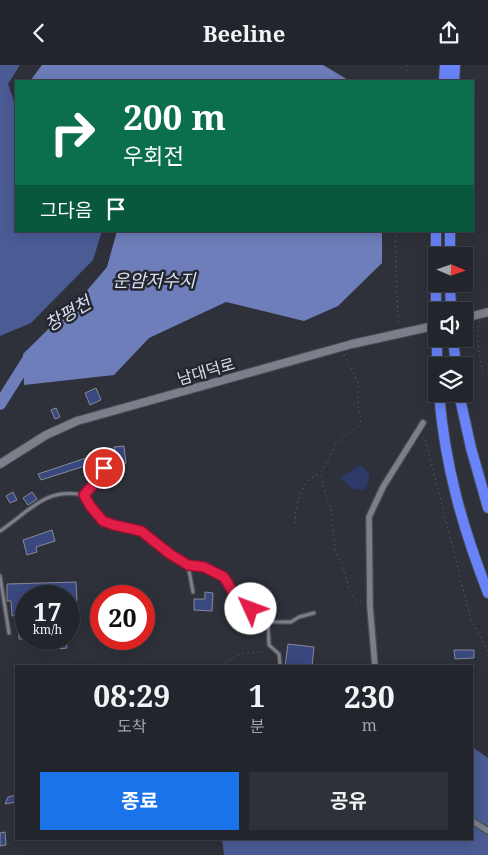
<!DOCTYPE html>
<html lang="ko">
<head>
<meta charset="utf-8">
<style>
  :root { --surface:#22252c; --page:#2e3138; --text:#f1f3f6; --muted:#a2a5a9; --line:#3f4248; --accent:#1a73e8 }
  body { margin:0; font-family:"Noto Serif","Noto Sans KR",serif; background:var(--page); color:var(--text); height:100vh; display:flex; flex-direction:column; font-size:19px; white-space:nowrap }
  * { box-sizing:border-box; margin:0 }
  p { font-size:16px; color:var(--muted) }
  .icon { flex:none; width:28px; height:28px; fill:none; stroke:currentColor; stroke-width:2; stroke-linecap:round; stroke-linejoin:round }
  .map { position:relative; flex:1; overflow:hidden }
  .panel { position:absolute; left:15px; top:600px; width:458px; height:175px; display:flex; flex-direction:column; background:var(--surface); border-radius:0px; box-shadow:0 2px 12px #0003,0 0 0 1px var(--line) }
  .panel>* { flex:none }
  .hud { position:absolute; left:15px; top:15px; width:459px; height:152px; border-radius:0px; box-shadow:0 2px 12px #0003,0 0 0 1px var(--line); background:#0b6e4f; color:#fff; overflow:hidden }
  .needle { width:32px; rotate:92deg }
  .buttons { position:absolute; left:428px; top:182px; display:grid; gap:10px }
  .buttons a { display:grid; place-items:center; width:45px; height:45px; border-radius:0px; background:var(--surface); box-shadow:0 2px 12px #0003,0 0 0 1px var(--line); font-size:25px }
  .speed { position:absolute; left:15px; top:520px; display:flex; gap:10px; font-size:25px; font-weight:700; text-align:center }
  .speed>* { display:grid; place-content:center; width:65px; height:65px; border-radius:50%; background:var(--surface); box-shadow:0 2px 12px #0003,0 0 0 1px var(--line); line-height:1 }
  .speed small { font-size:12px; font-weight:400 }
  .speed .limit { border:8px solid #d22; background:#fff; color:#111 }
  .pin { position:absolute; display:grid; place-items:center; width:42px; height:42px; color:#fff; margin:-21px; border:2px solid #fff; border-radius:50%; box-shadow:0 1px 5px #0007 }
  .me { position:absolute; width:55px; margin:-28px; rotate:313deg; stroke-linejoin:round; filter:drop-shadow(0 0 4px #0008) }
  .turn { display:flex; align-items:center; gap:18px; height:105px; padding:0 25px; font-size:22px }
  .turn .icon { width:65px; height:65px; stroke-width:2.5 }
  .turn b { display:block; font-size:35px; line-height:42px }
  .then { display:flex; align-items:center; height:48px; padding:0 25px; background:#0003; gap:10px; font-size:19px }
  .eta { display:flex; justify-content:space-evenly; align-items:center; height:85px; text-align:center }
  .eta b { font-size:30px; font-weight:700; line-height:35px }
  .action { display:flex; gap:10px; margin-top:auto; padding:10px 25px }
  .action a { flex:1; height:58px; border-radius:0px; background:var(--accent); color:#fff; font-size:20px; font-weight:700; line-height:58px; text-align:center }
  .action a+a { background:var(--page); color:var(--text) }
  header { display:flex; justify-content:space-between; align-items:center; height:65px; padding:0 25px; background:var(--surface); font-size:22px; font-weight:700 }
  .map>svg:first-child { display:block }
  .green { fill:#2d3966 }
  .forest { fill:#4b5b94 }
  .water { fill:#6d7eba }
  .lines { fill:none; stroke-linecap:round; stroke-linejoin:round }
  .river { stroke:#6d7eba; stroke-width:12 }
  .building { fill:#3a4880; stroke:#878a95 }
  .service-casing { stroke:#4a4c54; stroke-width:5.5 }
  .minor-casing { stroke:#4a4c54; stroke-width:8 }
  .secondary-casing { stroke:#4a4c54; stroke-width:10 }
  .motorway-casing { stroke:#4a4c54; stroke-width:12 }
  .path { stroke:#6a6c74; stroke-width:1; stroke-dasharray:1 4; stroke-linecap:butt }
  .service { stroke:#7c7f89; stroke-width:3 }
  .minor { stroke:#7c7f89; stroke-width:5.5 }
  .secondary { stroke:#7c7f89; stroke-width:8 }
  .motorway { stroke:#6984fa; stroke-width:10 }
  .route-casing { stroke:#92132f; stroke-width:12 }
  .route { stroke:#e11d48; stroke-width:9 }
  .labels { text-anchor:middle; stroke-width:5; stroke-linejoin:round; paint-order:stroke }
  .street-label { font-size:16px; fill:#dddfe5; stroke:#24272f }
  .water-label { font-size:18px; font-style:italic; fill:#d9dff1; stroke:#24272f }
</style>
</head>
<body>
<header><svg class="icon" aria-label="back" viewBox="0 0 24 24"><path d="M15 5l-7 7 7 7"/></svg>Beeline<svg class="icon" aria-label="share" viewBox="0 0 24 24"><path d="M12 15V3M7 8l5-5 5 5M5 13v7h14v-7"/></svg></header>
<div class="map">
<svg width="488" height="790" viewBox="0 0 488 790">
  <rect width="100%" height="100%" fill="#2e313a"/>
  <path class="green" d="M360 400 369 408V415L365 425 353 424 340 413Z"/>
  <path class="forest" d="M0 0H20L8 19 16 42V166H102L93 195 31 258 0 271Z
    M471 681 488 693V790H224L222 774H471Z"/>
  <path class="water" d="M42 0H323L350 16H30Z
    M117 166H382V198L338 241 304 256 226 237 149 273 114 310 24 320 23 289 84 229 107 202Z"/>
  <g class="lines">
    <path class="river" d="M0 339 29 293 34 290"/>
  </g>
  <path class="building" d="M96 323 101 335 90 340 85 328Z
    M56 343 60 352 55 354 51 345Z
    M124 381 126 398 115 406 113 389H115L114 382Z
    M86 393 88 400 41 415 38 409Z
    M13 427 17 435 10 438 6 431Z
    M32 427 37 434 28 440 23 433Z
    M52 465 55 476 36 482 37 487 27 490 23 475Z
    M76 517 77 535 69 555V531H26V574H19L18 550 12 551 11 536H7V519Z
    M205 527 213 528 212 546 194 545V534H205Z
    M58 574H66L67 583 60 584Z
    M288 579 314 582 312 601H285Z
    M454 585H474V593L455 594Z
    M16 730V737L5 739 8 732Z
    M5 767 6 780 0 781V768Z"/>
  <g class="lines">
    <g class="service-casing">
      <path id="service" d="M84 430 91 442 103 456 114 460 141 466 171 489 188 500 193 527
        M0 466C30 446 45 422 84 430L99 414 104 403
        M188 500 205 502 224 512 237 534 268 557 269 580 279 589 280 599
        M0 511 9 568
        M268 557H291L299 552 314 548"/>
    </g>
    <g class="minor-casing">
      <path id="minor" d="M375 601 370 542 369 452 383 422 423 358
        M471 755 488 766"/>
    </g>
    <g class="secondary-casing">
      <path id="secondary" d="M465 253 488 247
        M0 399 46 370 77 356 352 279 429 262"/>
    </g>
    <g class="motorway-casing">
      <path id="motorway" d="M444 16 445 0
        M454 16 455 0
        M436 166V260
        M450 166V191
        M450 219 451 246
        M437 274V301
        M453 274 456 301
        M439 329C445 401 462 461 488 528
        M459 329 471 383 488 443"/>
    </g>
    <path class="path" d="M406 0 409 16
      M395 166 398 260
      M480 256C475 273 480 291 483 307
      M344 290 358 317V340L361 356 358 361 336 378 321 408 325 428 331 443 335 485 342 500 350 526 356 535 363 538
      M422 373H425L471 555 488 586
      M295 458C295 440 301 415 320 408
      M221 601C233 590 246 587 262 587L265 584"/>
    <use href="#service" class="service"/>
    <use href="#minor" class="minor"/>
    <use href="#secondary" class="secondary"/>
    <use href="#motorway" class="motorway"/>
  </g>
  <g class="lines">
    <g class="route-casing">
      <path id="route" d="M104 403 98 414 84 430 91 442 103 456 114 460 141 466 170 489 188 500 204 502 224 512 237 534 251 544"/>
    </g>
    <use href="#route" class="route"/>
  </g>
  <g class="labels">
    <g class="street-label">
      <text transform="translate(206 306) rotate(-16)" y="6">남대덕로</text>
    </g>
    <g class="water-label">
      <text x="154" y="222">운암저수지</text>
      <text transform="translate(68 249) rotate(-31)" y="6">창평천</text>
    </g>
  </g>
</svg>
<div class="buttons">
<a><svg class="needle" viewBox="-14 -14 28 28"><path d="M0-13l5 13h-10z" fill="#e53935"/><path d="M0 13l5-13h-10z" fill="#a2a5a9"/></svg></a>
<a><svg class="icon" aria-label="sound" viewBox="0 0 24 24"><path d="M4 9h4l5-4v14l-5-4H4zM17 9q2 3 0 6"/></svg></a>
<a><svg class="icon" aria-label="layers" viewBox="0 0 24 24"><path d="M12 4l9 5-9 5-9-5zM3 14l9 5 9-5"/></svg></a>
</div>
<div class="speed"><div>17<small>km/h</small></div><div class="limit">20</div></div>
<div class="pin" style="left:104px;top:403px;background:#d93025"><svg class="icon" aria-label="arrive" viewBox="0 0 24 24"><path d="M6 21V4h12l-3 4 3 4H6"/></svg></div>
<svg class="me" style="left:251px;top:544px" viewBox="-20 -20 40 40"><circle r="19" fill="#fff"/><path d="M0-13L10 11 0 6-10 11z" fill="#e11d48"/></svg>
<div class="hud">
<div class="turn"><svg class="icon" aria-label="right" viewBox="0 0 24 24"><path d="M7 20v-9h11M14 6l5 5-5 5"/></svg><div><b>200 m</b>우회전</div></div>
<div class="then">그다음<svg class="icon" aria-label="arrive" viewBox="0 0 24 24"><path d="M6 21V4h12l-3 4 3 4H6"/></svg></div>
</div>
<section class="panel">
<div class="eta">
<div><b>08:29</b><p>도착</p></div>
<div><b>1</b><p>분</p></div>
<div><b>230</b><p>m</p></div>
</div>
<div class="action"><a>종료</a><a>공유</a></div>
</section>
</div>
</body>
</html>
